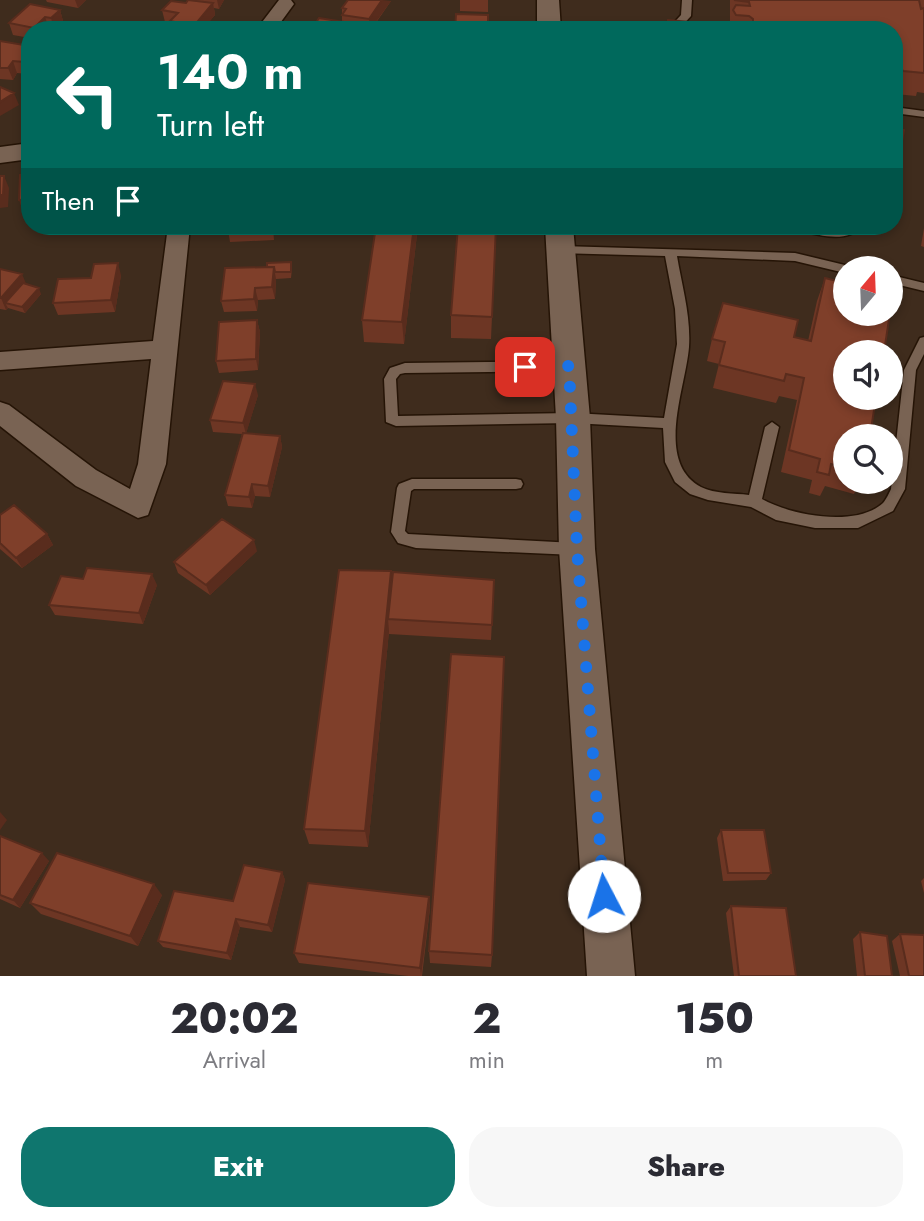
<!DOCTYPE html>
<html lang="en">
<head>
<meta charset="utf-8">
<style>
  :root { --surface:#fff; --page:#f7f7f7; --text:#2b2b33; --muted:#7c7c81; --accent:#0f766e }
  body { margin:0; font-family:Jost,sans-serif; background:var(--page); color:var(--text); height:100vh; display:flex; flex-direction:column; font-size:26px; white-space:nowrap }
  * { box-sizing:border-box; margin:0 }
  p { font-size:23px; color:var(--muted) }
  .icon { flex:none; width:38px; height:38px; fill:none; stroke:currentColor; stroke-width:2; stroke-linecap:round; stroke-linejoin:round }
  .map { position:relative; height:976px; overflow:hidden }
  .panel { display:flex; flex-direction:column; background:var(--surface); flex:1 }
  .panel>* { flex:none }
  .guide { position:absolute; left:21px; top:21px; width:882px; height:214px; border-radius:28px; box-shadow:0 4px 10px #0003; background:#00695c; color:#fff; overflow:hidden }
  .needle { width:46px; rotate:19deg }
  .controls { position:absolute; left:833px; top:256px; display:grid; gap:14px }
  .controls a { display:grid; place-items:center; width:70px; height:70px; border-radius:50%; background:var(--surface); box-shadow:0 4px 10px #0003; font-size:35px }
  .pin { position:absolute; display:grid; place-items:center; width:60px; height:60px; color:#fff; margin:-30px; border-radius:14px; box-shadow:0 4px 10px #0006 }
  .me { position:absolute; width:77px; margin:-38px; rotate:355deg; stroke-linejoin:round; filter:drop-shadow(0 0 5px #0008) }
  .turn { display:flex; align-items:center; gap:24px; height:147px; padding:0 21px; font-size:32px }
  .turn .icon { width:91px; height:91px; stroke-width:2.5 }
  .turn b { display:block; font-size:49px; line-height:60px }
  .then { display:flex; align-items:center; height:66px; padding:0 21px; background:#0003; gap:14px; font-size:26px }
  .eta { display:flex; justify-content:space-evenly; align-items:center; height:119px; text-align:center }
  .eta b { font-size:42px; font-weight:800; line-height:49px }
  .cta { display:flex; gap:14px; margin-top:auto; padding:14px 21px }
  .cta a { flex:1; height:80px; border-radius:28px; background:var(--accent); color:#fff; font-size:28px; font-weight:800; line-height:80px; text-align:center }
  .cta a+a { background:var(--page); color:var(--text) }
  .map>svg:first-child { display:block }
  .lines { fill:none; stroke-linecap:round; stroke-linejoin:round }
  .service-casing { stroke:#251406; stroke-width:3 }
  .minor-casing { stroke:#251406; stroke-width:3 }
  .tertiary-casing { stroke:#251406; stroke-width:3 }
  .service { fill:#796353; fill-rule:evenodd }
  .minor { fill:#796353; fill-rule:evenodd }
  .tertiary { fill:#796353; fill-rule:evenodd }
  .wall { fill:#6d3624 }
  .shaded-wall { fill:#592c1d }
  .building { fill:#7f3f2a; stroke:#592c1d; stroke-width:2 }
  .route { stroke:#1a73e8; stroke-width:12; stroke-dasharray:0 21.6 }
</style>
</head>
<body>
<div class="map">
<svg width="924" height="976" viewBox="0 0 924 976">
  <rect width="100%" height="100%" fill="#3f2c1d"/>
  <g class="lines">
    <g class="service-casing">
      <path id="service" d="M682 0H692L691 16 678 30H667L681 15Z
        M894 107 924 111V117L894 113Z
        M561 246 795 253 849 266 850 268H845V273L795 261 677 256C682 286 691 316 689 347 686 387 654 462 701 487 715 494 734 493 749 495L765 427 772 422 779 427 762 499C790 515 856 528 883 503 886 500 889 493 891 489L904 370 920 338 924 337V354L916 370 905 489 893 511 858 528H815L776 520 751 507 708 500 690 494 675 482 665 462 663 428 573 423 396 426 386 422 384 379 390 368 405 363 569 361 575 366 569 371 405 373 400 374 396 379 398 416 573 413 664 418 677 344 675 309 665 256 557 253V247Z
        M891 275 924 283V291L891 283Z
        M412 479H516L521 480 523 484 521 488 516 489H414L411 491 405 531 408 534 575 543 580 545 582 549 580 553 575 555 416 548 398 543 391 532 397 488 399 484Z"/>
    </g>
    <g class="minor-casing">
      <path id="minor" d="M279 0H291L294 4 275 30H256Z
        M168 226H190L166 464 148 515 138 518 76 486 0 426V402L9 405 96 470 130 489 138 464 151 359 0 370V352L153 341Z
        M800 226H861C850 243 820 236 803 231Z"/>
    </g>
    <g class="tertiary-casing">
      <path id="tertiary" d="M537 0H559L561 30H537Z
        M30 143V159L0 163V147Z
        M545 226H573L590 418 595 549 635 976H587L559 549 556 418Z"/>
    </g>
    <use href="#service" class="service"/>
    <use href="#minor" class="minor"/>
    <use href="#tertiary" class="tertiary"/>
  </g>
  <path class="wall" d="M46 0H86L78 8 47 2Z
    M188 0H224L219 9 214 8 215 15 202 30H172L170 22H165L162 10 186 3Z
    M460 0H488V12L460 11Z
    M730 0H924V93L917 92 916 96 895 94 894 91V30H666L730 26Z
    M391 1 371 30H363L344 27 342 22V8Z
    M60 10 63 21 54 29 49 28 48 30H30V38L13 35 9 23Z
    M0 41 30 46V71L28 74 17 73 13 80 0 79Z
    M894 128 900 152 894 167Z
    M274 226V240L230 242 228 230Z
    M418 226 404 344 364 342 362 320Z
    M496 226 491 339 451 338V315Z
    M924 228V247L921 246Z
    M225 268H292L291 278 276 279 275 299 258 300 257 311 224 312 221 301Z
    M0 269 41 294 25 313 8 308 6 310 0 309Z
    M121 275 115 312 58 315 53 303 91 278Z
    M825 278 845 436V481H860L854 494 825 486 820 496 809 493 812 480 781 472 797 400 779 396 776 403 713 388 719 364 707 361 712 339 794 337 808 341 817 301Z
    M257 320 260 332 258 370 219 373 216 361Z
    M258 395 246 433 280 436 282 447 270 497 255 496 252 508 228 506 225 495 242 434 213 432 210 420Z
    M0 515 47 534 53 545 22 568 0 549Z
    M257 551 210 595 178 573 174 562Z
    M391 571 392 583 494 580 491 640 389 634V631L368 847 309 844 304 829Z
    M157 585 143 624 55 615 49 605Z
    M721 830 771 873 766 880 723 881 717 838Z
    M0 836 49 861 20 908 0 899Z
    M282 872 285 880 272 932 240 927 231 960 163 947 158 941 233 901Z
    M924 878V893L921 881Z
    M162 895 138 946 41 914 30 903Z
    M429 897 430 908 422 976H408L299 963 294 953Z
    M731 906 796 976H734L726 913Z
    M860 932 892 976H857L853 939Z
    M900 934 924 976H900L892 941Z
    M429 951 492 955 491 967 430 963Z"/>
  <path class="shaded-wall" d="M75 0H86L78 8Z
    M217 0H224L219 9Z
    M382 0 391 1 370 30 369 19Z
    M213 3 215 15 202 30H195L194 26Z
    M60 10 63 21 54 29 51 18Z
    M45 17 49 28 48 30H34V28Z
    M344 22V30H338Z
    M30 54V71L28 74 24 62Z
    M13 61 17 73 13 80 8 68Z
    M14 93 19 105 0 116V102Z
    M4 176 9 188 8 207 0 208V195Z
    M30 199V211L23 212 19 200Z
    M272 226H274V240Z
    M414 226H418L404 344 402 322Z
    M118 263 121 275 115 312 111 300Z
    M274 267 276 279 275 299 272 287Z
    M22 274 27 286 5 303 8 308 6 310 1 298Z
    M39 288 41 294 25 313 22 307Z
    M255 288 258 300 257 311 254 299Z
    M257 320 260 332 258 370 256 359Z
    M255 384 258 395 246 434 243 423Z
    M280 436 282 447 270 497 268 486Z
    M252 484 255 496 252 508 249 497Z
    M47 534 53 545 22 568 16 558Z
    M254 540 257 551 210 595 206 585Z
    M391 571 393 592 388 619 389 631 368 847 365 831Z
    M152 574 157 585 143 624 139 613Z
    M0 812 7 820 0 830Z
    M42 853 49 861 20 908 13 900Z
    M282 872 285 880 272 932 268 925Z
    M154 884 162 895 138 946 130 936Z
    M429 897 430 908 421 976 420 968Z
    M236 919 240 927 231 960 227 953Z"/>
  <path class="building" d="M188 0 213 3 194 26 170 21 178 13 162 10 171 1 186 3Z
    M348 0H382L369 19 342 15 346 9 342 8Z
    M734 0H919L921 9 924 8V73L903 71 901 68 894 67V30H753V19L749 16 736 15 733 10 736 5 750 6 749 2Z
    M30 4 60 10 51 18 45 17 34 28 9 23Z
    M456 14 488 15V30H455Z
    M319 18 344 22 338 30H311Z
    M668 20 733 26 732 30H667Z
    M412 27 429 29V30H411Z
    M0 41 30 46V54L24 62 13 61 8 68H0Z
    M0 87 14 93 0 102Z
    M894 128 904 130 900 152 894 151Z
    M30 174V199L19 200 20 175Z
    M0 176H4L3 195H0Z
    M228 226H272V228L228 230Z
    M376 226H414L402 322 362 320Z
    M458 226H496L492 317 451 315Z
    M291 262V272H275L274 267H267V263Z
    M118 263 111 300 53 303 58 279 91 278 94 264Z
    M274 267 272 287 255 288 254 299 221 301 225 268Z
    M0 269 22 274 1 298H0Z
    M825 278 845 283V313H890L884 352H845V397H876L870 436H845V468L831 464 829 475 817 472 820 459 789 450 804 378 786 374 784 381 719 365 725 342 712 339 723 303 798 320 794 337 811 341Z
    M23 283 39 288 22 307 5 303Z
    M891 293H893L891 309Z
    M257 320 256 359 216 361 219 322Z
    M223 381 255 384 243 423 210 420Z
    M243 433 280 436 268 486 252 484 249 497 225 495Z
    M14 505 47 534 16 558 0 543V515Z
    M222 519 254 540 206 585 174 562Z
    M87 568 152 574 139 613 49 605 61 576 83 579Z
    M339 570 391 571 365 831 304 829Z
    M393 572 494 580 492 625 388 619Z
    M451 654 504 657 492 955 429 951Z
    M721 830H764L771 873H728Z
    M0 836 42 853 13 900 0 895Z
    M57 853 154 884 130 936 30 903Z
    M244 865 282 872 268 925 236 919 227 953 158 941 174 891 233 901Z
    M308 883 429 897 420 968 294 953Z
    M731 906 786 908 796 976H739Z
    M860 932 887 936 892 976H865Z
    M900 934 924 935V976H909Z"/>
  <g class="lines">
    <path class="route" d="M525 367 569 366 577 549 604 896"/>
  </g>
</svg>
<div class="controls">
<a><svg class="needle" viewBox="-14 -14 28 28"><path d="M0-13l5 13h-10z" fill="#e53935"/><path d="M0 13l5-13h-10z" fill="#7c7c81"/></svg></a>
<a><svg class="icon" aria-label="sound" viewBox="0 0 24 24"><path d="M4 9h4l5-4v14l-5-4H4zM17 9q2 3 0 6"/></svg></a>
<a><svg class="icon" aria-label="search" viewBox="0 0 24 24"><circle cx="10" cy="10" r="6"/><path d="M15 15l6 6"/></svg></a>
</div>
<div class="pin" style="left:525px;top:367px;background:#d93025"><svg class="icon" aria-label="arrive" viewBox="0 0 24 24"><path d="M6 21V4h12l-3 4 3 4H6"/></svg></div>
<svg class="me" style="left:604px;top:896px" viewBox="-20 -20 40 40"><circle r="19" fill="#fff"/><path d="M0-13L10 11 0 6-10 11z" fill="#1a73e8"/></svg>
<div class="guide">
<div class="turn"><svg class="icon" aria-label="left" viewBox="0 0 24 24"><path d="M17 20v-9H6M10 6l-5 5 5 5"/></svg><div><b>140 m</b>Turn left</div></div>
<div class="then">Then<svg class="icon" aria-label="arrive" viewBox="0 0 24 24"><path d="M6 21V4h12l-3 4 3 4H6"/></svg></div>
</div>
</div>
<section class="panel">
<div class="eta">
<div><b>20:02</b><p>Arrival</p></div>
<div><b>2</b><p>min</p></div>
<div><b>150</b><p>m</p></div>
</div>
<div class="cta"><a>Exit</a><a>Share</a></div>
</section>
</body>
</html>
